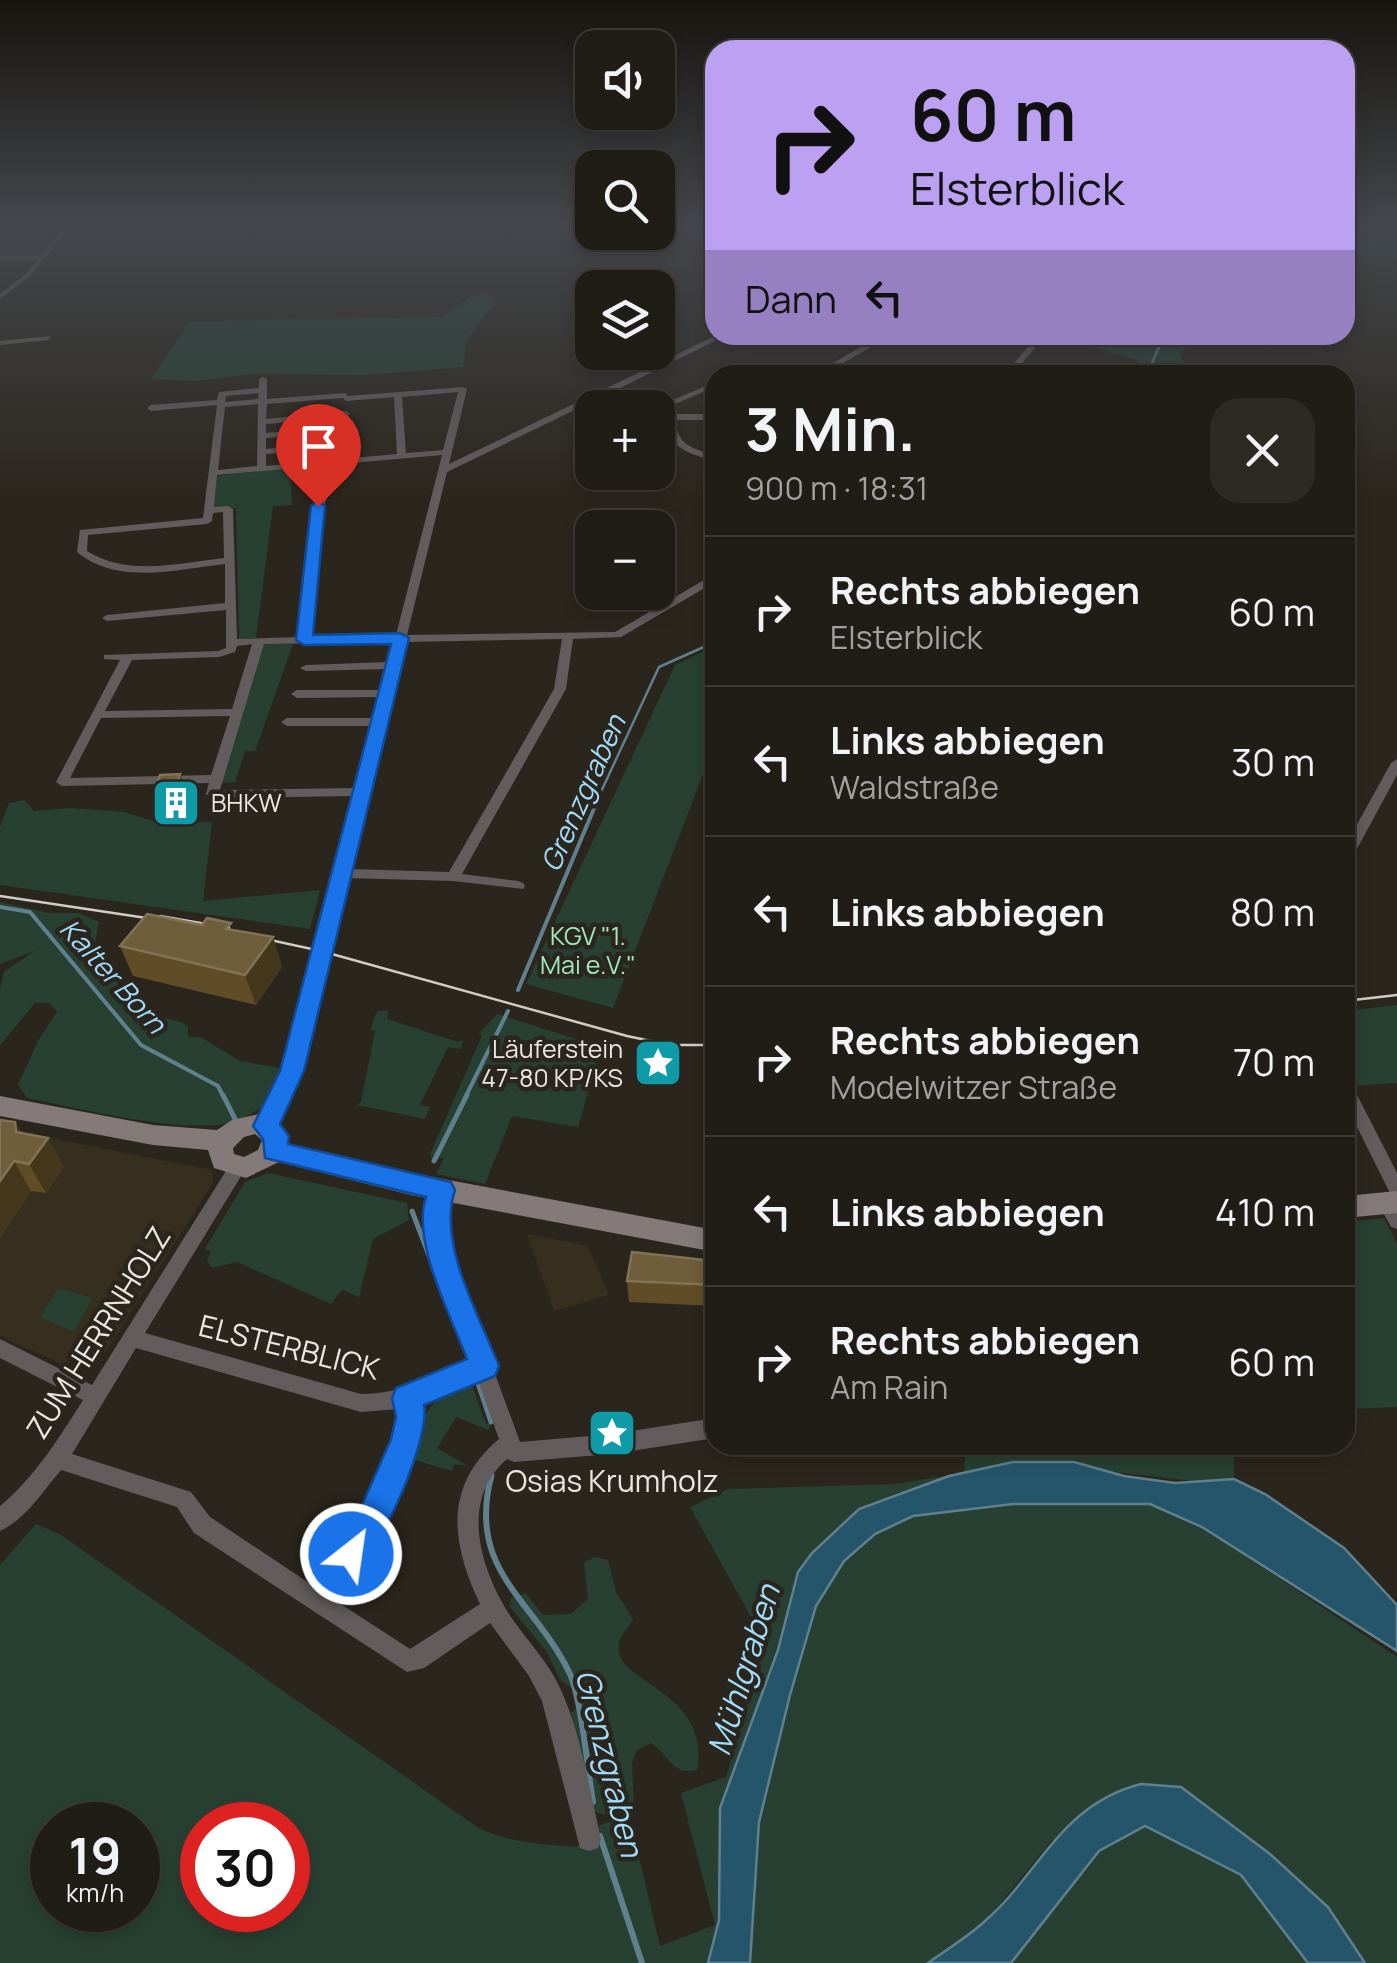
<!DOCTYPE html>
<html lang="de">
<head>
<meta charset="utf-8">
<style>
  :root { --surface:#201c16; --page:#2d2923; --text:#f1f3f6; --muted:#a2a1a1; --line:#3d3a35 }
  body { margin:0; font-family:Manrope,sans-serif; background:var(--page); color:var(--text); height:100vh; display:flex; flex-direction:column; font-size:38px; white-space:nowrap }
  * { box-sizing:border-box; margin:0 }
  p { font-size:32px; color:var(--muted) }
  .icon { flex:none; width:55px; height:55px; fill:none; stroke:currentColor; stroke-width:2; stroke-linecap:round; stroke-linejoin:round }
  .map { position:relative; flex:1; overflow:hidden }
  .sheet { position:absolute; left:705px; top:365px; width:650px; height:1090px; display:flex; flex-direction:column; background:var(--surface); border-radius:30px; box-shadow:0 5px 15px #0003,0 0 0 2px var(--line) }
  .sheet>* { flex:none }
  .hud { position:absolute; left:705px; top:40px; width:650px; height:305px; border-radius:30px; box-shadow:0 5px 15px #0003,0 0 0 2px var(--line); background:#bca0f2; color:#111; overflow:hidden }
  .buttons { position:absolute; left:575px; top:30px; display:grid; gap:20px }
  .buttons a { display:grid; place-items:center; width:100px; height:100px; border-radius:20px; background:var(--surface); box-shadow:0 5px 15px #0003,0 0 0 2px var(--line); font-size:50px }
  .speed { position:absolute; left:30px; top:1802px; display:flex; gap:20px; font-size:50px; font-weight:700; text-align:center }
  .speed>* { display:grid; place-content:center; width:130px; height:130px; border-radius:50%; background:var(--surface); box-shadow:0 5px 15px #0003,0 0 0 2px var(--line); line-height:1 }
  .speed small { font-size:25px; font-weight:400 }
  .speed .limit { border:15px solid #d22; background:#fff; color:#111 }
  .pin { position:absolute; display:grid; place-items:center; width:85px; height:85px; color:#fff; margin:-102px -42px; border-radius:50% 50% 50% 0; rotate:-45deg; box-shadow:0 0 10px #0007 }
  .pin .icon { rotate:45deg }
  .me { position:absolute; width:110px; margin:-55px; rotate:30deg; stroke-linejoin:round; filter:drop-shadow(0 0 8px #0008) }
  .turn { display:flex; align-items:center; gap:35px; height:210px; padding:0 40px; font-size:45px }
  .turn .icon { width:130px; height:130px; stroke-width:2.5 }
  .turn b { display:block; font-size:70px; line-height:85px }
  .then { display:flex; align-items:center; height:95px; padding:0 40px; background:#0003; gap:20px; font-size:38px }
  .round { display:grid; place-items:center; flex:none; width:105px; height:105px; border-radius:30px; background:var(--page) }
  .summary { display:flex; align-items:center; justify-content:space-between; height:170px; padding:0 40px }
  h1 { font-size:60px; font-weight:700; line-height:75px }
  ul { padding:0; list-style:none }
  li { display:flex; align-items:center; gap:30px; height:150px; padding:0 40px; border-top:2px solid var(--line) }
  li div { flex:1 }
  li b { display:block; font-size:38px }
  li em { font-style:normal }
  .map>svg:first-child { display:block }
  .built { fill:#362e1f }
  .green { fill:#274032; fill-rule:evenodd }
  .water { fill:#25556b; stroke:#60808e; stroke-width:2.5 }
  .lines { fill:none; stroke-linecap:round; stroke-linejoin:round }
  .stream-far3 { stroke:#60808e; stroke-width:2.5 }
  .stream-far2 { stroke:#60808e; stroke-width:4 }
  .stream-far1 { stroke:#60808e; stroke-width:5 }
  .stream { stroke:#60808e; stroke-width:6 }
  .street { fill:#625c5c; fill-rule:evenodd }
  .secondary { fill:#847a79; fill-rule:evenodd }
  .tram { stroke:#d0ccc6; stroke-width:2.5 }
  .wall { fill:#604d27 }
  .shaded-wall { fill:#45371b }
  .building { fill:#6f5e3b; stroke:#827355; stroke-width:2.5 }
  .route { fill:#1a73e8; stroke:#114b97; stroke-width:2.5 }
  .labels { text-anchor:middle; stroke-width:9; stroke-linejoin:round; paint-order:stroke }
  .poi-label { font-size:25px; fill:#eae6e0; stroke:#2b261d; text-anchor:start }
  .park-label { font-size:25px; fill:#9ee8be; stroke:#2b261d }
  .water-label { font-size:28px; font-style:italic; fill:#9fdbfa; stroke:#2b261d }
  .near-street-label { font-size:30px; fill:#eae6e0; stroke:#2b261d }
  .near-poi-label { font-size:30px; fill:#eae6e0; stroke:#2b261d }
  .near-water-label { font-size:32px; font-style:italic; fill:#9fdbfa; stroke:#2b261d }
</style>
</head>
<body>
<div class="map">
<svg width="1397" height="1963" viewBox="0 0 1397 1963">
  <rect width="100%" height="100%" fill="#2b261d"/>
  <path class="built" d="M0 1128 212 1170 213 1183 105 1353 80 1343 66 1366 0 1336Z
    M527 1234 588 1246 609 1295 554 1311Z"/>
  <path class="green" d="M1345 224H1397V258L1390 254H1345Z
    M484 293 497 301 467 340 463 367 366 375 254 374 195 381 151 379 190 321 442 317 471 296Z
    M1050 335H1195L1180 354 1184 365 1178 372 1126 375 1138 360Z
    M290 468 292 505 273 506 256 638 239 639 236 508 213 509 217 476Z
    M264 644H293L255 751H245L235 782 222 783Z
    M715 646V743L613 1008 526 984 675 665Z
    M24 800 34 811 70 808 124 812 160 823 212 822 203 901 320 890 310 929 0 885V827L9 803Z
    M0 902 48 913H79L99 922 94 948 97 957 138 1009 183 1023 188 1027V1036L202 1038 240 1061 280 1068 262 1107C250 1115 234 1124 219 1125 165 1130 82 1109 27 1098L18 1085 39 1039 57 1012 49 1003H35L0 1045V989L4 972 34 951 0 964Z
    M1397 1005V1083L1350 1086 1345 1075V1011Z
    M377 1011H388L387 1019 458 1042 463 1040 461 1049 448 1047 420 1105 430 1107 425 1119 357 1105 361 1102 375 1031 370 1030Z
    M497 1014 601 1047 578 1127 512 1116 485 1184 436 1174 444 1158 432 1160 430 1154 482 1036 479 1034Z
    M268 1173 407 1203 409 1220 373 1239 359 1297 342 1290 331 1304 237 1262 212 1268 207 1261 211 1252 205 1249 245 1182Z
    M1384 1218 1397 1244V1407L1345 1409V1222Z
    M58 1288 92 1298 74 1332 40 1317Z
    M470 1380 486 1424 493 1421 488 1430 456 1417 437 1448 468 1466 454 1464 452 1471 404 1457C417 1424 434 1391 470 1380Z
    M966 1445H1234V1479L1201 1482 1052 1465 949 1476 859 1509 812 1553 798 1572 778 1650 720 1808 719 1920 708 1963H0V1565L36 1524 61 1535 480 1829C511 1843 543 1844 576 1847L592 1837V1828L629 1815 660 1946 715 1925 681 1793 726 1777 765 1642 690 1507 728 1489 895 1484 964 1473ZM52 1825H138V1910H52ZM202 1825H288V1910H202Z
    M1013 1504H1150L1202 1527 1397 1657V1963H1365L1328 1907 1270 1854 1181 1788 1052 1840 987 1920 928 1963H750L759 1822 790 1695 816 1606 844 1561 875 1534 913 1516Z
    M594 1557 608 1560 616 1592 633 1619C630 1626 623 1632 620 1639 604 1684 712 1685 697 1770 671 1776 669 1754 651 1743L637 1750 632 1762 634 1805 606 1815 590 1810 571 1713 582 1703 581 1695 560 1680 547 1652 510 1607 511 1598 526 1593 543 1615 571 1614 588 1599 584 1563Z
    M1145 1826 1241 1875 1308 1963H1011L1099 1850Z"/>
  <path class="water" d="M1013 1462H1074L1124 1476 1175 1483 1234 1479 1265 1494 1344 1548 1397 1605V1651L1202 1527 1150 1504H1013L913 1516 875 1534 844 1561 816 1606 790 1695 759 1822 750 1963H708L719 1920 720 1808 778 1650 798 1572 812 1553 859 1509 949 1476Z
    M1141 1784 1181 1787 1270 1854 1328 1907 1365 1963H1308L1241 1875 1145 1826 1099 1851 1011 1963H928C947 1949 968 1937 985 1921 1040 1873 1061 1804 1141 1784Z"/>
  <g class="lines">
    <path class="stream-far3" d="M1141 375 1150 368 1164 335
      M599 796 659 667 715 642"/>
    <path class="stream-far2" d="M0 907 30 912 141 1045 218 1086 224 1098
      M518 990 600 794
      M465 1098 508 1011"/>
    <path class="stream-far1" d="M223 1095 235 1119
      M434 1161 467 1095
      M412 1211 466 1352
      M477 1380 491 1422
      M491 1480 492 1475"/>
    <path class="stream" d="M491 1477C467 1572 534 1599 570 1674 581 1698 588 1772 593 1802
      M600 1836 642 1963"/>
    <path class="street" d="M67 224H73L29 277 0 299V294L25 275 37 260H0V256H40Z
      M717 335H727L596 400 617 408H603L589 403 447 472 407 635 615 632 711 576 715 575V582L621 637 573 639 566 689 462 874 518 881 523 883 525 886 523 889 453 881 347 878 300 1071 272 1131 266 1133 260 1131 258 1126 284 1071 355 796 212 798 206 794 209 783 62 786 56 782 120 660 104 659V655L218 651 226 648V610L107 621 102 618 107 615 225 603V564C177 569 118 586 77 552L80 530 203 518 217 405 151 411 147 408 151 405 217 400 219 392 259 388V379L263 377 267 379V399L345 393 348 396 463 387 467 389 449 464ZM458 392 443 450 406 453 402 397ZM259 393 258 399 225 402 226 396ZM394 397 397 454 266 466V454L348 447 352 444 348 441 266 449V438L347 432 351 429 347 426 266 433V424L346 417 350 414 346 411 266 419 267 404 343 398 346 401ZM258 404 257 466 218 470 225 407ZM442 455 396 635 310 637 320 516 340 464ZM330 465 310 516 299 637 237 639 233 509 228 506 214 507 217 475ZM223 512 224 558C178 563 129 577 87 551L88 535 207 524 212 521 213 513ZM562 639 554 689 449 872 350 869 405 642ZM394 642 389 662 306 665 300 668 306 671 387 669 382 690H297L291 694 297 698 380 697 374 718H287L281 722 287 726H373L357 788 220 790 264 644ZM252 644 232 709 105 711 132 660 219 657 235 652 237 646ZM230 716 211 775 70 778 101 718Z
      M882 335H892L822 375H812Z
      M898 335H911L912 336 908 338Z
      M1038 335H1046L1012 375H1004Z
      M51 336 48 340 0 345V341Z
      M715 382V387L661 410 654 408Z
      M715 414V420H676C676 445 694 449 715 455V461C691 454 667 449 668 420L658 418 661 414Z
      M1397 759V775L1352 858 1345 862V846L1391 763Z
      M1345 1081 1351 1083 1397 1173V1197L1391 1195 1345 1103Z
      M237 1161 243 1163 246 1168 243 1173 145 1333 361 1394C402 1394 434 1377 472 1362L427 1238 426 1211 436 1185 442 1183 448 1185 451 1190 444 1211 445 1238 520 1442 612 1434 715 1418V1438L612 1454 514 1462 507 1459C457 1502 482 1574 513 1620 530 1644 549 1663 561 1690 582 1737 589 1789 601 1839L598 1848 589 1851 580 1848 542 1701 529 1676 490 1623 424 1668 407 1672 194 1533 177 1507 61 1470C43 1491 26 1519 0 1531V1506C35 1477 59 1438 83 1400L0 1358V1339L92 1385 231 1163ZM136 1348 361 1412 398 1409C401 1471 348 1538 315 1587L210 1517 191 1492 72 1454ZM477 1378 499 1439C443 1486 451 1543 480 1604L410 1649 333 1599C371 1543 421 1474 417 1403Z
      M1387 1196 1393 1198 1397 1205V1229L1391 1227 1378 1203 1381 1198Z"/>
    <path class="secondary" d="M0 1096 153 1125 217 1130 232 1120 259 1114 285 1129 289 1136 286 1144 411 1173 715 1230V1252L411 1195 279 1162 246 1178 214 1168 208 1150 153 1145 0 1116ZM255 1134 262 1140 258 1150 244 1157 234 1154 233 1148 244 1137Z
      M1397 1191V1213L1345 1218V1196Z"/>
    <path class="tram" d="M0 896 173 922
      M160 916 229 928
      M247 935 321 951 627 1036 670 1045H715
      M1345 1001 1397 995"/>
  </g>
  <path class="wall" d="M180 774 188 796 184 809 164 810 156 788Z
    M234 930 273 937 282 967 256 1005 133 976 120 946Z
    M15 1122 21 1133 48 1138 64 1167 46 1193 31 1191 0 1238Z
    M715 1261V1306L629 1302 627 1281Z"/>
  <path class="shaded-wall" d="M180 774 188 796 184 809 176 787Z
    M273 937 282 967 256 1005 245 975Z
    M15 1122 32 1152 48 1138 64 1167 46 1193 29 1164 16 1132Z
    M14 1161 31 1191 0 1238V1181Z"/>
  <path class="building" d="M180 774 176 787 156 788 160 775Z
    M147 914 202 925 207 918 231 923 226 929 273 937 245 975 120 946Z
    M0 1120 15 1122 16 1132 48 1138 29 1164 14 1161 0 1181Z
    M632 1252 715 1261V1285L627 1281Z"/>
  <linearGradient id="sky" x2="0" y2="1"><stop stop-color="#181510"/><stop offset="0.45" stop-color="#44474c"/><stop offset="1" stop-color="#44474c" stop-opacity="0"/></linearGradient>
  <rect width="1397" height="499" fill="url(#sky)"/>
  <path class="route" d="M318 501 325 506 313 635 400 633 409 638 304 1071 280 1124 289 1136 288 1144 451 1182 455 1190C437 1243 479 1315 499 1366L495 1376 424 1405C431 1436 380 1558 351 1570L339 1565 335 1554 356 1519 391 1439 396 1417 392 1398 396 1388 467 1359C451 1316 411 1241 426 1197L265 1158 263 1139 253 1126 280 1071 391 644 304 645 296 640 311 506Z"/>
  <defs>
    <g id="building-square" transform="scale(2.5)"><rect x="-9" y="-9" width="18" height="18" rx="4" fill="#0f9aa8" stroke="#2b261d"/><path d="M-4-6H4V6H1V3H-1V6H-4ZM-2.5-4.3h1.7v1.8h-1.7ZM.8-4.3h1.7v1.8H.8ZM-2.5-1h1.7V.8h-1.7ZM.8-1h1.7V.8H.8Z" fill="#fff"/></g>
    <g id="sight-square" transform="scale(2.5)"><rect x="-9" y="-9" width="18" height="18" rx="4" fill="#0f9aa8" stroke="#2b261d"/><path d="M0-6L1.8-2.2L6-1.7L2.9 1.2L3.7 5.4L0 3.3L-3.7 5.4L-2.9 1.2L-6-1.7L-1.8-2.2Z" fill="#fff"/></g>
  </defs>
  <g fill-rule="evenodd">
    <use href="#building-square" x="176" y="803"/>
    <use href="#sight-square" x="658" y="1063"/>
    <use href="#sight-square" x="612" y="1433"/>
  </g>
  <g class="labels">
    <g class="poi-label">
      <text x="211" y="812">BHKW</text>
      <text x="623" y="1058" text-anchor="end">Läuferstein<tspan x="623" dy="29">47-80 KP/KS</tspan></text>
    </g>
    <g class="park-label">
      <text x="588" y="945">KGV "1.<tspan x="588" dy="29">Mai e.V."</tspan></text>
    </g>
    <g class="water-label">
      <text transform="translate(583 793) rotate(-66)" y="10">Grenzgraben</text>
      <text transform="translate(113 976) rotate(48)" y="10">Kalter Born</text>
    </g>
    <g class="near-street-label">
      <text transform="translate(99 1333) rotate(-58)" y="10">ZUM HERRNHOLZ</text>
      <text transform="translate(289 1348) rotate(14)" y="10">ELSTERBLICK</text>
    </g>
    <g class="near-poi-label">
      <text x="612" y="1492">Osias Krumholz</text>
    </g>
    <g class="near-water-label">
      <text transform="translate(744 1670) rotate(-73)" y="11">Mühlgraben</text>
      <text transform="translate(609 1763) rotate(76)" y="11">Grenzgraben</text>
    </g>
  </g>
</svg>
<div class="buttons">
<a><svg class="icon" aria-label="sound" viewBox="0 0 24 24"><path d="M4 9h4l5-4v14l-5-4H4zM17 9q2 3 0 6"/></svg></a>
<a><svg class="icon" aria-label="search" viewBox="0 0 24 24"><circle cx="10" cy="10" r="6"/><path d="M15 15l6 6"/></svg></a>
<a><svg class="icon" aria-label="layers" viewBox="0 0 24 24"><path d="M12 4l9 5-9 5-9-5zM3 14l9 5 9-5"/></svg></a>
<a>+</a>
<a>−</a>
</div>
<div class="speed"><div>19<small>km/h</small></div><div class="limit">30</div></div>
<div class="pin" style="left:318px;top:506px;background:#d93025"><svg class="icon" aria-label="arrive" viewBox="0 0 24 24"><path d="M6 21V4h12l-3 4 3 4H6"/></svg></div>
<svg class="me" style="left:351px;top:1554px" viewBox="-20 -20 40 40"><circle r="17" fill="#1a73e8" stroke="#fff" stroke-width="3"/><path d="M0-11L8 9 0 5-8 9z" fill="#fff"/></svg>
<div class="hud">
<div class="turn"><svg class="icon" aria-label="right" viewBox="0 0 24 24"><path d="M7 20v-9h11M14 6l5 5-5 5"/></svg><div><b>60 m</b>Elsterblick</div></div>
<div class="then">Dann<svg class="icon" aria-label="left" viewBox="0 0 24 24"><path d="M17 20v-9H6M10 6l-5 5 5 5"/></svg></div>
</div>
<section class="sheet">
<div class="summary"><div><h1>3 Min.</h1><p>900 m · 18:31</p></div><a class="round"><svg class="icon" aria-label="close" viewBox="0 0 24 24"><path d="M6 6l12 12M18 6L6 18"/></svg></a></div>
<ul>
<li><svg class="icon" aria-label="right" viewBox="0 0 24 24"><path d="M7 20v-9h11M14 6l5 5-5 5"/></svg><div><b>Rechts abbiegen</b><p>Elsterblick</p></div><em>60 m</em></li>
<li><svg class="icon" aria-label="left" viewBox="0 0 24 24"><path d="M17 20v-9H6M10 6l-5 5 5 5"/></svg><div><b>Links abbiegen</b><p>Waldstraße</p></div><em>30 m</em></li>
<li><svg class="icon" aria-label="left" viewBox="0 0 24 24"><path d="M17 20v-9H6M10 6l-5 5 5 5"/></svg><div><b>Links abbiegen</b></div><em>80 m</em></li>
<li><svg class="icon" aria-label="right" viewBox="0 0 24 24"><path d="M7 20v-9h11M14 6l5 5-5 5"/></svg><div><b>Rechts abbiegen</b><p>Modelwitzer Straße</p></div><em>70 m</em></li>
<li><svg class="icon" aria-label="left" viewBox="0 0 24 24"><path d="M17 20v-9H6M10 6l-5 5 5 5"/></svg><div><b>Links abbiegen</b></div><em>410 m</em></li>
<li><svg class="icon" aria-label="right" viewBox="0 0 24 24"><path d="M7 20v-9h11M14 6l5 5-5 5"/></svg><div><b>Rechts abbiegen</b><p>Am Rain</p></div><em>60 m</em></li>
</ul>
</section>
</div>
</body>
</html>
